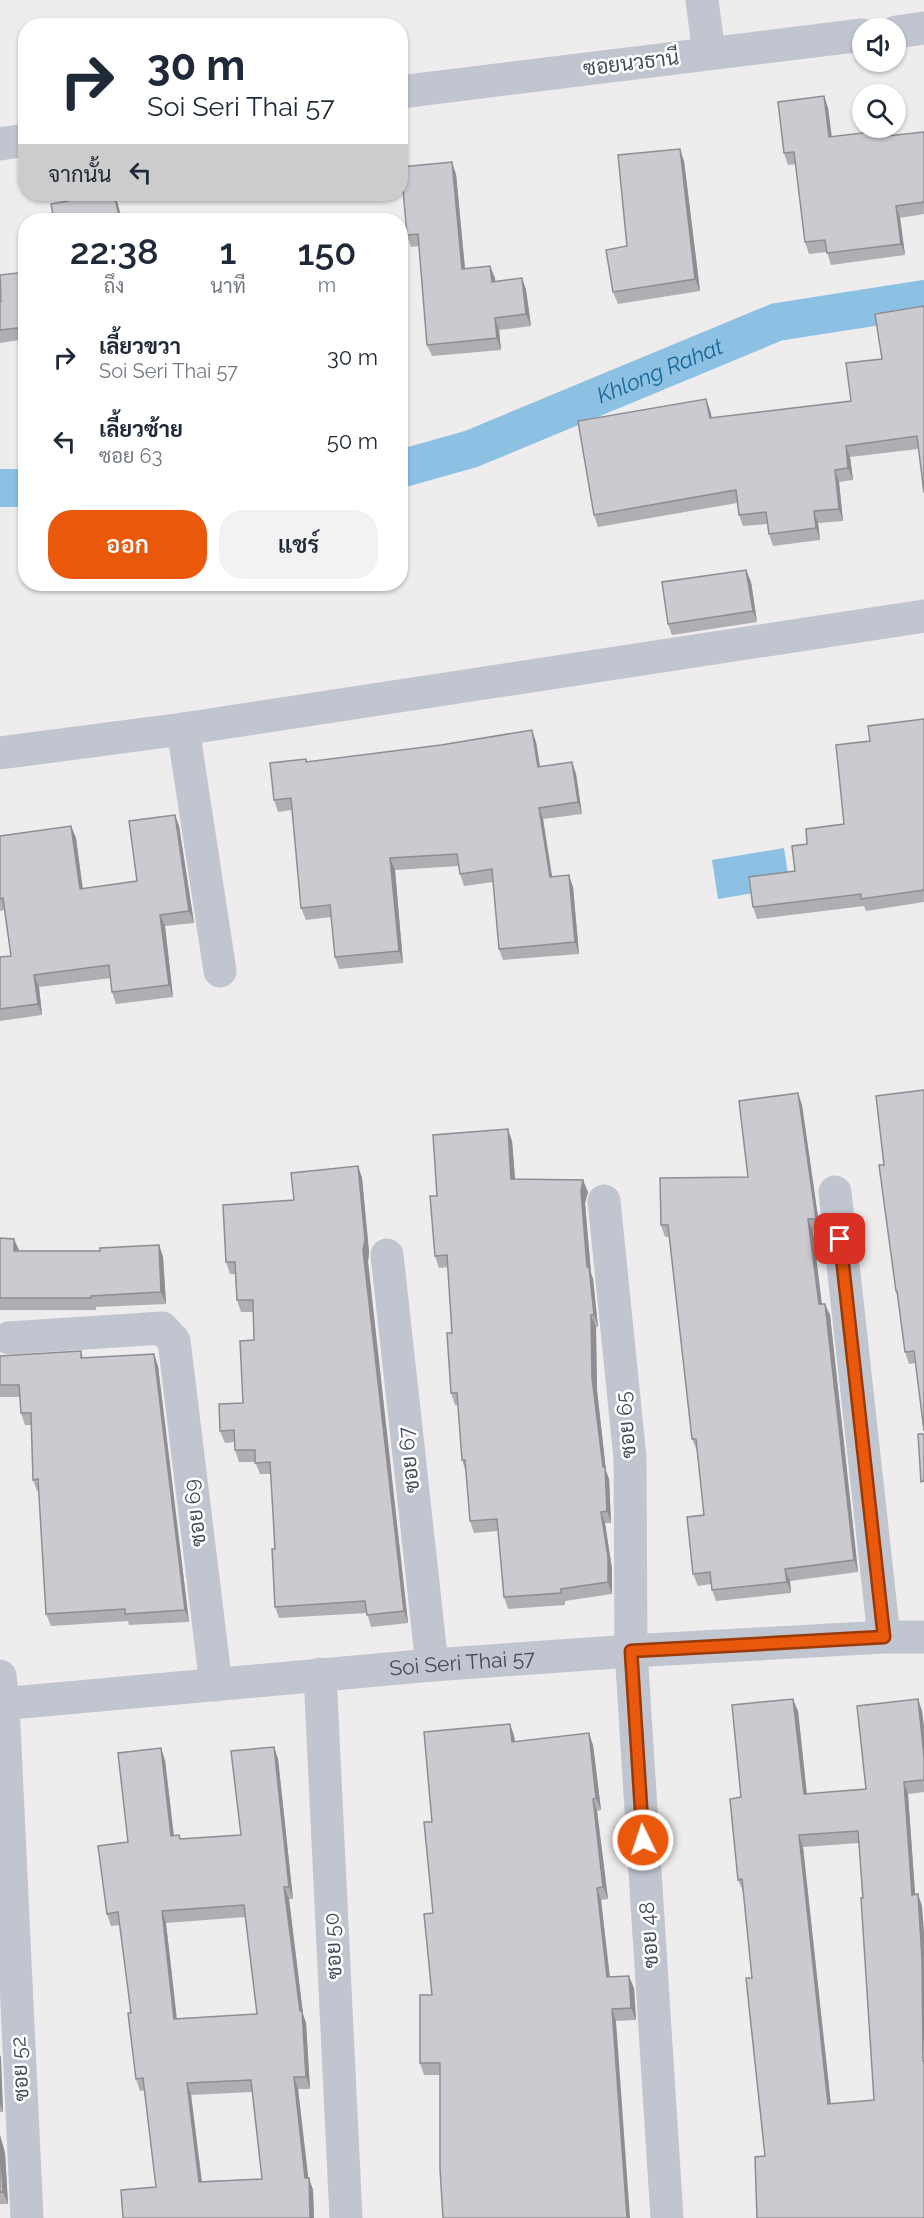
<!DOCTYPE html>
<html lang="th">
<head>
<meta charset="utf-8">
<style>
  :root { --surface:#fff; --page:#f2f2f3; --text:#1f2937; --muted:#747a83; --accent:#ea580c }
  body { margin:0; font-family:Raleway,Sarabun,sans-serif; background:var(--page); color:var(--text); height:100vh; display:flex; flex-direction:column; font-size:22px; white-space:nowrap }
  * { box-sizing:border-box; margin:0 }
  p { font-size:20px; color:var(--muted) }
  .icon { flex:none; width:33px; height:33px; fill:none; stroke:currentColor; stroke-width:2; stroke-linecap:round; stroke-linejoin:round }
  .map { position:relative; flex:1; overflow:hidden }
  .sheet { position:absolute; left:18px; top:213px; width:390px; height:378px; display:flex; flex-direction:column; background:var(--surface); border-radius:24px; box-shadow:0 2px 4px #0004 }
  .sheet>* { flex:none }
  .hud { position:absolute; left:18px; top:18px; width:390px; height:183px; border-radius:24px; box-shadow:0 2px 4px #0004; background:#fff; color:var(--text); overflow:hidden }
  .tools { position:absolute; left:852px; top:18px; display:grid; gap:12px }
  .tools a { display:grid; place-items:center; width:54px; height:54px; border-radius:50%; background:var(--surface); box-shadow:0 2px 4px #0004; font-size:30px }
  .pin { position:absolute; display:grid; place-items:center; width:51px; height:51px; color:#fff; margin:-26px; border-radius:12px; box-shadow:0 3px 9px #0006 }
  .me { position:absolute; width:66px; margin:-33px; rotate:356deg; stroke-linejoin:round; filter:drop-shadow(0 0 4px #0008) }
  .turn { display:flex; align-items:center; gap:21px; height:126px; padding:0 30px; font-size:27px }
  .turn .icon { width:78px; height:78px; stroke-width:2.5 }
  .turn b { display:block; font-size:42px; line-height:51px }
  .then { display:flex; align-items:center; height:57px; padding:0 30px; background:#0003; gap:12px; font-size:22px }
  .eta { display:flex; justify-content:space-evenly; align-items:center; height:102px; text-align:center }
  .eta b { font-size:36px; font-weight:600; line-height:42px }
  .primary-button { display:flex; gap:12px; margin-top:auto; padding:12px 30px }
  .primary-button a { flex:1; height:69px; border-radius:24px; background:var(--accent); color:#fff; font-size:24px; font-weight:600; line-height:69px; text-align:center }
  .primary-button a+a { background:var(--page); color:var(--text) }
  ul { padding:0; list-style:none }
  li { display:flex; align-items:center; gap:18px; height:84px; padding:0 30px }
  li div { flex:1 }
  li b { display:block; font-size:22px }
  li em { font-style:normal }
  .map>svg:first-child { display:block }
  .water { fill:#8dc1e3 }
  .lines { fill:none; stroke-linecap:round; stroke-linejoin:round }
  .canal { stroke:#8dc1e3; stroke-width:38 }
  .minor { stroke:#c0c5d0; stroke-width:33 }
  .wall { fill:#aeaeb3; fill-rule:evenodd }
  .shaded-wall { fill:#8d8d92 }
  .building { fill:#cacad0; stroke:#8d8d92; stroke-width:1.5; fill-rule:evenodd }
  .route-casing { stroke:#983908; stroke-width:15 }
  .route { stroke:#ea580c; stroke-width:10 }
  .labels { text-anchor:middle; stroke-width:5; stroke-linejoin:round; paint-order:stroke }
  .street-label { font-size:21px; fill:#464c57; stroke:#fff }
  .water-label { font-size:22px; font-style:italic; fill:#186598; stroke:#fff }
</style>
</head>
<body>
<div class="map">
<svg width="924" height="2218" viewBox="0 0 924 2218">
  <rect width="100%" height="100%" fill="#eeecec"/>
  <path class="water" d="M784 848 790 887 718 899 712 860Z"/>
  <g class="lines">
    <g class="canal">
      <path id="s1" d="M400 469 471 449 777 322 924 299"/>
      <path d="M0 488H26"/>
    </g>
    <g class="minor">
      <path d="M702 0 709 53"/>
      <path d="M896 32 924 28"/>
      <path d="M400 92 862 35"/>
      <path d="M0 144 26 140"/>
      <path d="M183 729 220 971"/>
      <path d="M0 753 183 729 924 616"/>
      <path d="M835 1192 884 1637"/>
      <path d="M604 1201 630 1458 631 1651 667 2218"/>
      <path d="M387 1255 432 1665"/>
      <path d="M9 1338 162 1328 174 1341 216 1685"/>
      <path d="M320 1674 346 2218"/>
      <path d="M0 1676 3 1704 27 2218"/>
      <path id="s2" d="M0 1704 432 1665 631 1651 884 1637H924"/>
    </g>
  </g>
  <path class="wall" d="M824 96 828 108 832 137 887 130 889 136 924 132V214L900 218 905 255 831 265 827 252 809 254 805 242 796 164 788 165 784 153Z
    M684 161 700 291 618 304 613 292 627 246Z
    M456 174 465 268 495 278V282L522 278 526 290 531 326 499 330 501 350 432 356 427 345 419 246 411 247 407 235Z
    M26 272V339L0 343V301H1Z
    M924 306 918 449 850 457 853 480 839 482 843 521 818 523 820 540 773 546 769 534 767 524 743 526 739 515 737 503 598 527 594 515 710 410 712 418 851 401 882 359Z
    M746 570 751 582 757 622 672 635 668 624Z
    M924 719V902L866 911 864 906 757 919 753 907 795 871 807 844 844 824 870 741Z
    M536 742 540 767 572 762 576 774 582 814 543 819 552 877 573 887 579 954 503 960 499 949 493 882 464 886 460 874 459 866 395 870 403 963 339 969 335 957 331 917 306 920 301 908 292 810 278 812 274 800 306 759 307 762Z
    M175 815 179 826 194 923 165 926 173 997 116 1004 112 992 111 978 39 987 42 1015 0 1021V957L11 956 4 910 0 911V836L71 826 76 838 83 889 137 881Z
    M802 1105 820 1231H813L822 1304 830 1315 858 1572 790 1581 791 1593 716 1601 712 1590 711 1584 698 1586 693 1574 704 1515 697 1451 692 1439 669 1237H665L661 1225 748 1177Z
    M512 1141 515 1179 588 1192 585 1203 591 1273 593 1279 598 1327H596L597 1390 606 1471 609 1479 611 1523H605L612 1569V1594L565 1601V1605L508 1609 504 1597 498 1531 474 1533 470 1521 466 1472 462 1460 458 1405H455L451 1393 452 1333 448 1267 439 1268 435 1256 437 1196Z
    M884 1165 915 1363 909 1364 905 1352 898 1298 896 1291Z
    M358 1166 362 1178 369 1252 368 1262 408 1623 371 1627 367 1613 279 1618 275 1607V1549L271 1474H260L255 1462H239L235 1450 234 1442 225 1443 220 1431 243 1403 254 1340 253 1312H241L237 1300 235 1274H230L226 1262Z
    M0 1238 19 1251H100L159 1245 163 1257 166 1304 96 1307V1310H0Z
    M81 1351 83 1358 158 1366 189 1622 129 1625 128 1621 51 1626 46 1614 39 1491H37L33 1480 32 1425H25L21 1413 20 1397H0V1356Z
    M918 1699 922 1711 924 1728V1792L908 1794 915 1895 922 1906 924 2218 765 2156 752 1978 743 1891 738 1880 741 1797 798 1711 807 1794 866 1789ZM859 1843 874 2100 831 2104 803 1847Z
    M510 1724 514 1736 515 1742 593 1745 601 1810 597 1811 608 1899 601 1900 610 1977 634 1988 636 2020 616 2021 440 2075H424L420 2063 432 1995 433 1913 432 1822Z
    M274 1747 278 1759 293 1899H289L303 2014 306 2023 310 2089H298L308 2178 313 2190 314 2218H123L156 2187 145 2090 140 2091 136 2079 131 2013 120 1925 111 1926 107 1914 128 1842 165 1760 174 1835 181 1839 241 1835ZM245 1917 257 2014 177 2019 166 1923ZM252 2092 262 2179 202 2181 191 2095Z
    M0 2055 3 2112H0Z
    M0 2135 5 2153 8 2204H0Z"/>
  <path class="shaded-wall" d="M824 96 828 108 833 149 829 137Z
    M680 149 684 161 700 291 695 279Z
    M452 162 456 174 466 280 462 269Z
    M114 194 118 204 122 220H120Z
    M896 206 900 218 905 255 901 244Z
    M490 266 495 278 496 294 492 282Z
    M522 278 526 290 531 326 526 314Z
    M495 318 499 330 501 350 497 338Z
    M706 399 710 410 714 430 710 418Z
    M846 446 850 457 853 480 848 468Z
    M835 470 839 482 843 521 839 509Z
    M814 511 818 523 820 540 816 528Z
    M746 570 751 582 757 622 753 611Z
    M532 730 536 742 542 779 538 767Z
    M572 762 576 774 582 814 578 802Z
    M539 808 543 819 554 889 550 877Z
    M175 815 179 826 194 923 189 911Z
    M71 826 76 838 84 901 80 889Z
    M390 858 395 870 403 963 399 951Z
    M569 875 573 887 579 954 575 942Z
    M160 915 165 926 173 997 169 985Z
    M34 975 39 987 42 1015 38 1004Z
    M798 1093 802 1105 820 1231 816 1219Z
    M508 1129 512 1141 516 1191 511 1179Z
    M358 1166 362 1178 369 1252 368 1262 408 1623 404 1611 363 1250Z
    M583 1180 588 1192 585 1203 591 1273 593 1279 598 1327 594 1315 587 1267 581 1191Z
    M808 1219 813 1231 823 1316 819 1304Z
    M14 1239 19 1250 14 1251Z
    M159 1245 163 1257 166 1304 161 1292Z
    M825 1304 830 1315 858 1572 854 1560Z
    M591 1315 596 1327 597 1390 606 1471 609 1479 611 1523 607 1511 603 1467 592 1378Z
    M154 1354 158 1366 189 1622 185 1610Z
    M601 1512 605 1523 612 1569V1594L608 1582Z
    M785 1569 790 1581 791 1593 787 1582Z
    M793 1699 798 1711 808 1806 804 1794Z
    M918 1699 922 1711 924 1728V1757Z
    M510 1724 514 1736 516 1754 512 1742Z
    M589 1733 593 1745 601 1810 596 1798Z
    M274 1747 278 1759 293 1899 289 1887Z
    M161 1748 165 1760 175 1848 171 1836Z
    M904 1782 908 1794 916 1907 912 1895Z
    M593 1799 597 1811 608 1899 603 1887Z
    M799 1835 803 1847 832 2116 828 2104Z
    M284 1887 289 1899 303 2014 306 2023 310 2089 306 2077 300 2011Z
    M597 1888 601 1900 611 1989 607 1977Z
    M918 1894 922 1906 924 1932V2063Z
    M162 1911 166 1923 178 2031 174 2019Z
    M629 1976 634 1988 636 2020 631 2008Z
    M612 2009 616 2021 630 2218H627Z
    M0 2055 1 2057 3 2112 0 2103Z
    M294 2077 298 2089 309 2184V2178L313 2190 314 2218H310Z
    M187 2083 191 2095 203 2193 199 2182Z
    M0 2135 5 2153 8 2204 3 2192Z"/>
  <path class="building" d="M824 96 829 137 887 130V136L924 132V202L896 206 901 244 827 253 825 240 805 242 794 152 784 153 778 102Z
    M680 149 695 279 613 292 606 250 627 246 618 155Z
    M452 162 462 269 490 266 492 282 522 278 526 314 495 318 497 338 427 345 418 234 407 235 401 167Z
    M105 194H114L120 220H54L51 204Z
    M26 272V327L0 330V301H1L0 275Z
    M924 306V493L917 436 846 446 848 468 835 470 839 509 814 511 816 528 769 534 766 512 739 515 736 490 594 515 578 421 706 399 710 418 851 401 846 363 882 359 875 314Z
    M746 570 753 611 668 624 662 582Z
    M924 719V890L861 899V894L753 907 749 877 795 871 792 846 807 844 806 829 844 824 836 745 870 741 868 726Z
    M532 730 538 767 572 762 578 802 539 808 550 877 569 875 575 942 499 949 492 869 460 874 457 854 390 858 399 951 335 957 330 905 301 908 291 798 274 800 270 763 306 759V762L441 745Z
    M175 815 189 911 160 915 169 985 112 992 109 965 34 975 38 1004 0 1009V957L11 956 3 898 0 899V836L71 826 80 889 137 881 129 821Z
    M924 1090V1431L914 1351 905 1352 897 1291H896L879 1165H884L876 1096Z
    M798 1093 816 1219H808L819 1304H825L854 1560 785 1569 787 1582 712 1590 710 1572 693 1574 687 1517 704 1515 696 1439H692L668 1225H661L660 1178 748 1177 739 1101Z
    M508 1129 511 1179 583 1180 581 1191 587 1267H589L594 1315H591L592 1378 603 1467H605L607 1511 601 1512 608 1557V1582L561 1589V1593L504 1597 497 1519 470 1521 465 1460H462L457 1393H451L447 1333H452L447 1255 435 1256 430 1196H437L433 1135Z
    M358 1166 365 1240 363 1250 404 1611 367 1615 365 1601 275 1607 272 1549H275L270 1462 255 1463V1450H235L234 1430 220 1431 219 1404 243 1403 240 1341 254 1340 253 1300H237L235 1262H226L223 1205 294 1200 291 1173Z
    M0 1238 14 1239V1251H100V1248L159 1245 161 1292 91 1296V1298H0Z
    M81 1351V1358L154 1354 185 1610 125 1614V1609L46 1614 38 1479 33 1480 31 1413H21L19 1385H0V1356Z
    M918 1434H924V1481L921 1482Z
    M793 1699 804 1794 866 1789 857 1706 918 1699 924 1757V1780L904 1782 912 1895 918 1894 922 1959 923 2061H924V2218H757L755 2157 765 2156 746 1978H752L742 1879 738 1880 730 1799 741 1797 732 1705ZM858 1831 863 1898H861L874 2100 828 2104 799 1835Z
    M510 1724 512 1742 589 1733 596 1798 593 1799 603 1887 597 1888 607 1977 629 1976 631 2008 612 2009 627 2218H443L440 2169V2063H420V1995H432L424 1914 433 1913 424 1822H432L424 1732Z
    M274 1747 289 1887H284L300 2011H302L306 2077H294L305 2178H309L310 2218H123L121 2190 156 2187 143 2078 136 2079 128 2013H131L118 1912 107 1914 98 1846 128 1842 118 1753 161 1748 171 1836 179 1835 180 1839 241 1835 231 1751ZM244 1905 257 2014 174 2019 162 1911ZM251 2080 262 2179 199 2182 187 2083Z
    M0 2138 3 2192H0Z"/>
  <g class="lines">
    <g class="route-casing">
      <path id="route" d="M643 1840 631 1651 884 1637 840 1239"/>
    </g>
    <use href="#route" class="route"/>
  </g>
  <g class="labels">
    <g class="street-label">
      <text transform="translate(631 63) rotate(-7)" y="7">ซอยนวธานี</text>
      <text transform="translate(626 1425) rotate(-95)" y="7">ซอย 65</text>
      <text transform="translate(409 1460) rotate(-96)" y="7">ซอย 67</text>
      <text transform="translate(195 1513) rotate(-97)" y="7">ซอย 69</text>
      <text dy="7" stroke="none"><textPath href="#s2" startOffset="464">Soi Seri Thai 57</textPath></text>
      <text transform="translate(649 1935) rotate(-94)" y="7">ซอย 48</text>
      <text transform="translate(333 1946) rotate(-93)" y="7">ซอย 50</text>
      <text transform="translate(20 2069) rotate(-93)" y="7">ซอย 52</text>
    </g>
    <g class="water-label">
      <text dy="8" stroke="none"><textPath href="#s1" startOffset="278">Khlong Rahat</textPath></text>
    </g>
  </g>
</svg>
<div class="tools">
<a><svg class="icon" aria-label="sound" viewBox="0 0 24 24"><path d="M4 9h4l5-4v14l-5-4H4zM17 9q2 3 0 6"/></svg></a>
<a><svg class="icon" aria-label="search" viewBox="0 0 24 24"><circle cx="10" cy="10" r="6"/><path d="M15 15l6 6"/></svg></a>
</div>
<div class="pin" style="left:840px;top:1239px;background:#d93025"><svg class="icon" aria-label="arrive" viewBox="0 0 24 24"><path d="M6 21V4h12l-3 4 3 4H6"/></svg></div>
<svg class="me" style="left:643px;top:1840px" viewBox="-20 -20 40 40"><circle r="17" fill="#ea580c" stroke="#fff" stroke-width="3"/><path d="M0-11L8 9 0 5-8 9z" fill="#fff"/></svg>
<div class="hud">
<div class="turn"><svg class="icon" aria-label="right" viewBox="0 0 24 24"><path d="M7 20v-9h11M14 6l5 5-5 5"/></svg><div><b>30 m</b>Soi Seri Thai 57</div></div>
<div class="then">จากนั้น<svg class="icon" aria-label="left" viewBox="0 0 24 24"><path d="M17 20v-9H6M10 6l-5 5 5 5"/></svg></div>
</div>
<section class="sheet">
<div class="eta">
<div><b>22:38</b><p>ถึง</p></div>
<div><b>1</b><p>นาที</p></div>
<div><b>150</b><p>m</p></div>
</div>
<ul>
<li><svg class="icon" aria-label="right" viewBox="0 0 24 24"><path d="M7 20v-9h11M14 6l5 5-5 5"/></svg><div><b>เลี้ยวขวา</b><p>Soi Seri Thai 57</p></div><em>30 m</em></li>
<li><svg class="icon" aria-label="left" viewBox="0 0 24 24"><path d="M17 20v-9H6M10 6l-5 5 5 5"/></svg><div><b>เลี้ยวซ้าย</b><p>ซอย 63</p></div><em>50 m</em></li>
</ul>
<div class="primary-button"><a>ออก</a><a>แชร์</a></div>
</section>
</div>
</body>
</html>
